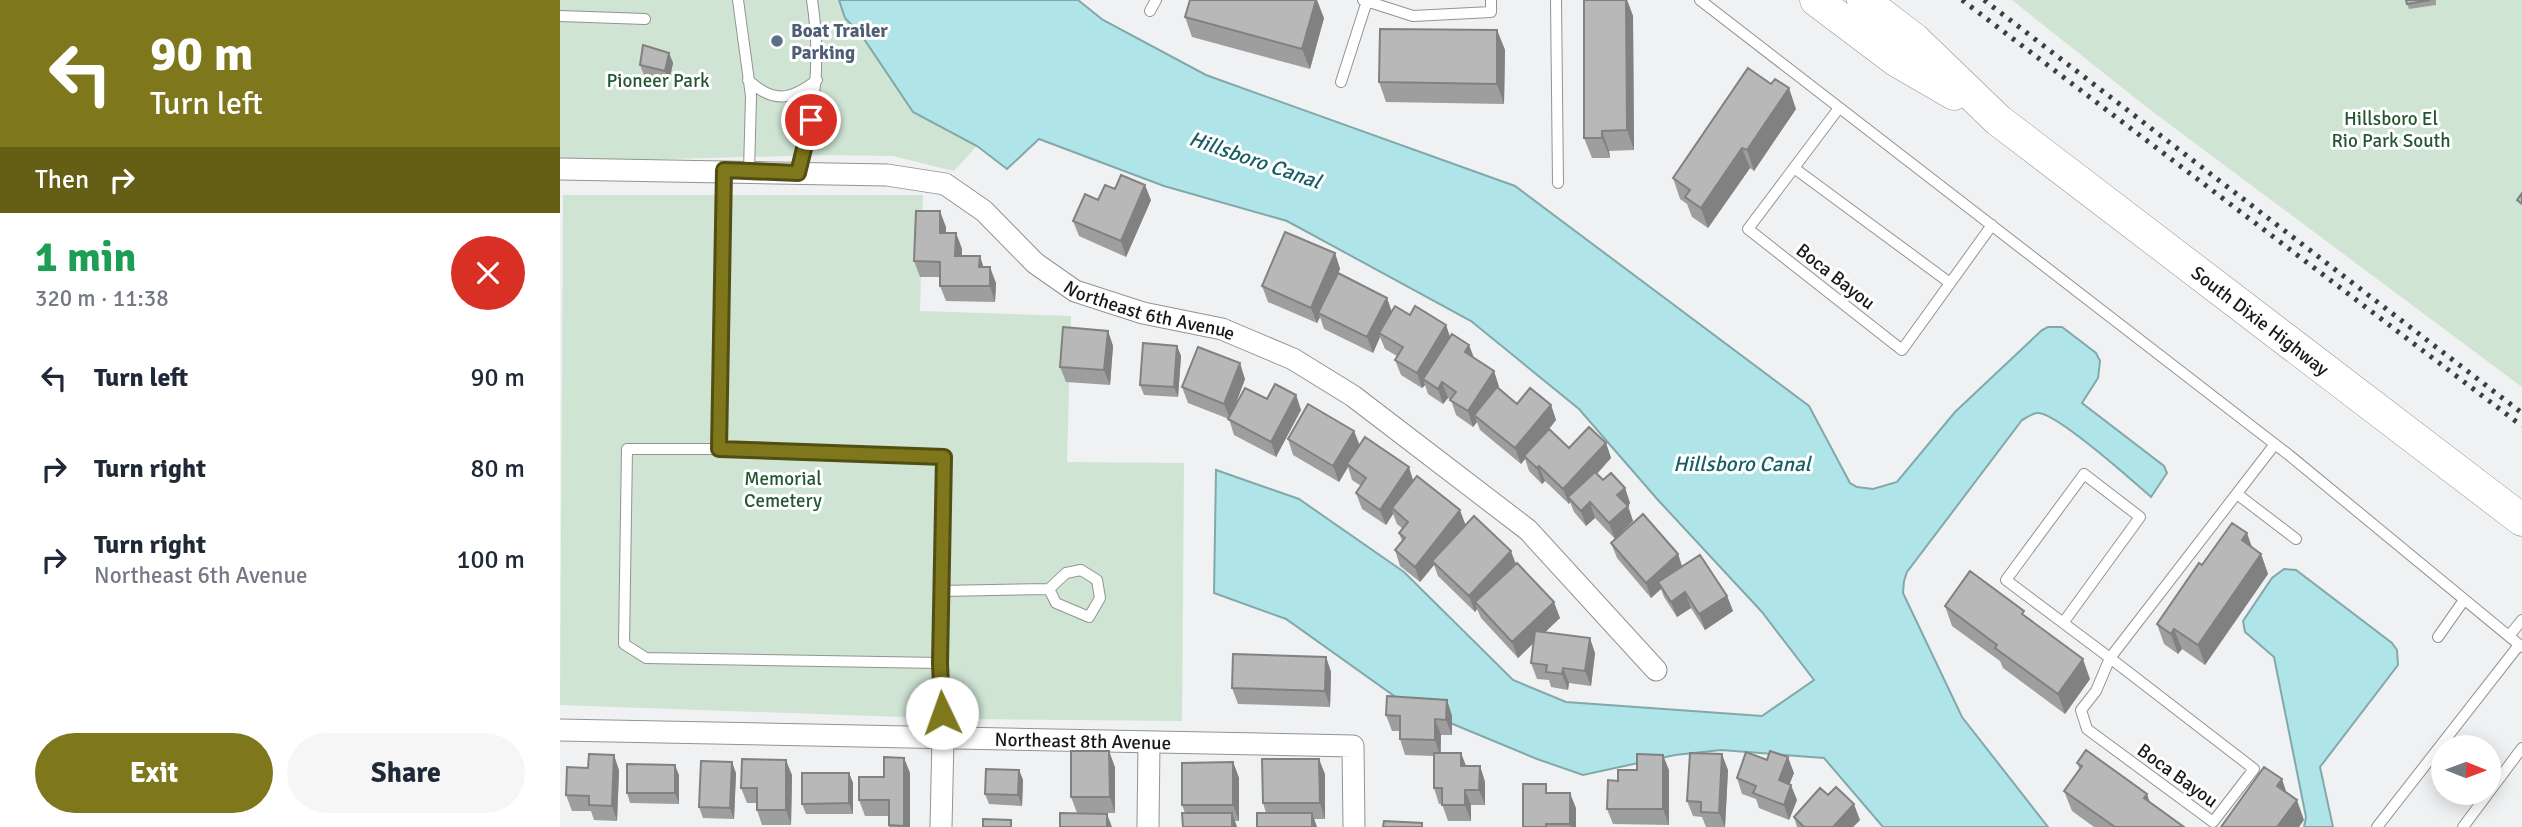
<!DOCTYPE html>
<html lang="en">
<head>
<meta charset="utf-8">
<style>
  :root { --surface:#fff; --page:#f6f6f7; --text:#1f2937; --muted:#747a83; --accent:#7e771b }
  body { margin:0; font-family:Signika,sans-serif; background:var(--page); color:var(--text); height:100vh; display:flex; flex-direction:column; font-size:26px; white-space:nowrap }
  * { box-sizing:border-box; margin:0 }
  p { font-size:23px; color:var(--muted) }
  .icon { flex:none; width:38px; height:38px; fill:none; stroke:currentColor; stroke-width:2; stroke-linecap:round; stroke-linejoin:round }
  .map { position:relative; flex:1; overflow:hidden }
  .drawer { display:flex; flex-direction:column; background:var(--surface); width:560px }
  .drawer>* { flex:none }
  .hud { background:#7e771b; color:#fff; overflow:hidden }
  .needle { width:46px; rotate:91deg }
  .buttons { position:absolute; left:1871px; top:735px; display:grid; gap:14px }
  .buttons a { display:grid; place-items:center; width:70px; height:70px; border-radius:50%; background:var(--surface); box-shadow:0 4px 18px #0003; font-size:35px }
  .pin { position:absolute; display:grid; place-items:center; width:60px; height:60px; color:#fff; margin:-30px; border:4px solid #fff; border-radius:50%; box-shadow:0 2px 7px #0007 }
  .me { position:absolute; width:77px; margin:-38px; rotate:357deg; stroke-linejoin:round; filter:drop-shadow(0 0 5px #0008) }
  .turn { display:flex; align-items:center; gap:24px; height:147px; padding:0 35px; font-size:32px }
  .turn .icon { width:91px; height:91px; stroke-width:2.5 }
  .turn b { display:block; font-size:49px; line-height:60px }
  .then { display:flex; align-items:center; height:66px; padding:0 35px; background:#0003; gap:14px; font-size:26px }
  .round { display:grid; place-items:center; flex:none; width:74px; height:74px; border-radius:37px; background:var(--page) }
  .head { display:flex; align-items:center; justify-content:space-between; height:119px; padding:0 35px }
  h1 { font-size:42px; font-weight:700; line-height:52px; color:#1e9e55 }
  .cta { display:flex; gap:14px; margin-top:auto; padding:14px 35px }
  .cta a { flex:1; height:80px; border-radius:42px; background:var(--accent); color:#fff; font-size:28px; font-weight:700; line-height:80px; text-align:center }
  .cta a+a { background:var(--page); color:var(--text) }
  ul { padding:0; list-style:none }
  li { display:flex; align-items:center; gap:21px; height:91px; padding:0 35px }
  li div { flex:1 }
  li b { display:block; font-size:26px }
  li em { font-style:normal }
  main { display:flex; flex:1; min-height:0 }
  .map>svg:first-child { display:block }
  .green { fill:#cfe4d2 }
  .water { fill:#afe5e8; stroke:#82a8aa; stroke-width:2 }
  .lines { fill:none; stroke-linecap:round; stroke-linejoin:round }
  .service-casing { stroke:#929394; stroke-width:12 }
  .minor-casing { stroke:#929394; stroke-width:23 }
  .secondary-casing { stroke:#929394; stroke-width:33 }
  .service { stroke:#fff; stroke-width:10 }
  .minor { stroke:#fff; stroke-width:21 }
  .secondary { stroke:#fff; stroke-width:32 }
  .rail { stroke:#3d3e3f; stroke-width:5; stroke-dasharray:3.5 7; stroke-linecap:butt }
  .wall { fill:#9f9e9e }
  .shaded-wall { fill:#828181 }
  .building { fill:#b9b8b8; stroke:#828181; stroke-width:2 }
  .route-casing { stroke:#524d12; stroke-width:18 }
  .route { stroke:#7e771b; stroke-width:12 }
  .service-dot { fill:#5c6f8a; stroke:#fff; stroke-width:2.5 }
  .labels { text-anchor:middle; stroke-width:6; stroke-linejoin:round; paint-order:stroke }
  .service-label { font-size:19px; font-weight:bold; fill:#4e5e75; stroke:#fff; text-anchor:start }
  .park-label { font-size:19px; fill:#235730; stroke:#fff }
  .street-label { font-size:19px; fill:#181919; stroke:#fff }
  .water-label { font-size:21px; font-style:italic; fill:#166064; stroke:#fff }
</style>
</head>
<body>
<main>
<section class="drawer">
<div class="hud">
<div class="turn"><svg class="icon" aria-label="left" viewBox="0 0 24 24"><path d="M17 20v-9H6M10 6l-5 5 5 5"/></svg><div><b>90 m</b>Turn left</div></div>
<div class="then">Then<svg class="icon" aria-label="right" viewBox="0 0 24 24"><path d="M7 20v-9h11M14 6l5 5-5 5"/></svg></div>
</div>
<div class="head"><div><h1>1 min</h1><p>320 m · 11:38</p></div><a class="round" style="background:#d93025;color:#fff"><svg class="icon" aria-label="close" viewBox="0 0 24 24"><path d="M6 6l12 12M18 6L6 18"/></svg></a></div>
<ul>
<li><svg class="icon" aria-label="left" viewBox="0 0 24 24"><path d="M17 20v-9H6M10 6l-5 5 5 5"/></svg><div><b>Turn left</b></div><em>90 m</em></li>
<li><svg class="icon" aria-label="right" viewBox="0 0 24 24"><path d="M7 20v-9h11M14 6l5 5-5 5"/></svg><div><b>Turn right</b></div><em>80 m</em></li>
<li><svg class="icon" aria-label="right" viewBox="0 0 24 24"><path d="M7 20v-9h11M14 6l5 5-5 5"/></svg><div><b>Turn right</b><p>Northeast 6th Avenue</p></div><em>100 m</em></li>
</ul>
<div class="cta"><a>Exit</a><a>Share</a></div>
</section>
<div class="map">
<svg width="1962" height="827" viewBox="0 0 1962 827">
  <rect width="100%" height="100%" fill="#f0f1f2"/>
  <path class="green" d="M0 0H279L285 18 302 36 353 111 417 146 394 171 333 156 264 155 0 162Z
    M1452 0H1962V387L1589 109Z
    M3 195H363L360 311 511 316 507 462 624 463 622 721 400 719 0 705Z"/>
  <path class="water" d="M279 0H518L543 20 646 75 955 186 1249 406 1290 483 1297 487 1313 489 1337 482 1395 412 1482 330 1488 327H1502L1536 353 1540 361 1538 378 1522 403 1604 466 1607 473 1591 497C1574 482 1495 411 1477 413 1473 413 1466 418 1462 420L1347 572 1344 581 1343 593 1402 717 1488 827H1323L1264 758 1161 750 1115 755 1023 775 977 759 847 705 726 619 654 593 656 470 739 499 844 572 953 680 1006 702 1202 716 1254 680 1202 612 1098 500 1019 409 911 321 727 221 604 186 479 139 447 169 417 146 353 112 302 36 285 18Z
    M1724 569 1736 570 1832 643 1837 650 1838 665 1760 767 1773 827H1744L1746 817 1714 657 1685 632 1683 621 1712 578Z"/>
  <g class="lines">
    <g class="service-casing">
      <path id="service" d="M178 0 191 96 189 171
        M803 0 853 16 931 12V0
        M996 0 998 183
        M1140 0 1729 455 1962 647
        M590 11 596 0
        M0 16 85 19
        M188 80C214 104 231 100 257 80
        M781 82 807 1
        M1279 108 1188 229 1342 350 1432 225
        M1234 168 1390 283
        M238 173C254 110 262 65 252 0
        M159 449 164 170
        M1677 494 1736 539
        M381 591 489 589 506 573 521 570 537 580 540 598 529 617 496 603 489 589
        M1503 623 1580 517 1524 474 1446 580 1550 658 1715 444
        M1949 636 1962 620
        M1878 637 1904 600
        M1550 658 1694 769 1653 822 1527 729 1521 710 1536 691Z
        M380 663 86 658 64 644 67 449H159L384 457 380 663 383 738
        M1817 827 1959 645
        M1903 827 1962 748"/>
    </g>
    <g class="minor-casing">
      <g id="minor">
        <path id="s1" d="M0 169 327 175 385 184 424 211 475 263 515 291 583 313 662 329 733 359 793 396 968 530 1096 670"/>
        <path id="s2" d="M0 730 793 746 794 827"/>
        <path d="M381 827 383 738"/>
        <path d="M588 827 589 743"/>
      </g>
    </g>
    <g class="secondary-casing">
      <g id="secondary">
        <path d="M1256 0 1337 61 1394 94"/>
        <path id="s3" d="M1303 0 1354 39 1438 120 1962 520"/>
      </g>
    </g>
    <use href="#service" class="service"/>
    <use href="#minor" class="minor"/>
    <use href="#secondary" class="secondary"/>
    <path class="rail" d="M1402 0 1962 426
      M1424 0 1962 413"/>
  </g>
  <path class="wall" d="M1024 0H1067L1073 16 1074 150 1049 151 1050 158H1032L1024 138Z
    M1846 0H1876V5L1849 9Z
    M625 17 764 18 750 69 632 37Z
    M937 30 945 50 944 104 826 102 819 82Z
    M109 53 113 63 109 82 84 75 80 65Z
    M1211 84 1236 109 1194 171 1190 168 1148 228 1132 217 1127 204 1120 199 1113 178Z
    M538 200H591L566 257 519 236 513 221Z
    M386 227V233H396L402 249V256H420L423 267 436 283 435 302 386 301 380 286V277H360L354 261Z
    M775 253 780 269 778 273 827 298 832 312 886 325 890 337 909 345 914 358 934 371 939 387V388L957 404 991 405 996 420 989 429 1009 448 1046 443 1051 458 1037 474 1043 480 1065 488 1070 503 1068 506 1073 521 1055 539 1035 518 1026 526 1014 512 1010 502 1009 504 985 481 982 484 969 471 965 459 961 464 920 430 917 422 913 427 896 415 891 400 888 398 883 404 868 394 865 385 862 388 841 375 835 360 837 356 825 349 820 337 813 353 764 329 760 317 757 323 708 302 702 286Z
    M548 331 553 346 550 385 506 382 500 367Z
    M617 346 621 356 618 397 584 395 580 385Z
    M685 379 673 411 707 399 736 395 741 410 716 457 674 435 669 419 628 403 622 387Z
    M794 431 799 445 854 481 906 525 956 564 1000 618 985 632 1035 653 1031 686 1009 683 1008 690 991 687 989 680 977 679 971 663 974 642 958 658 921 618 917 609 915 612 878 576 874 565 860 582 840 566 835 550 842 541 839 533 843 529 837 524 833 514 826 525 802 509 796 493 801 486 792 480 788 467 779 482 733 455 728 439Z
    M1051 543 1118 554 1122 566 1167 596 1173 611 1145 630 1131 608 1117 617 1104 597 1101 589 1091 598 1057 558Z
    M1692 548 1701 554 1708 574 1645 665 1622 649 1618 654 1604 644 1597 624 1642 565Z
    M1385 606 1467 618 1530 679 1505 714 1443 668 1440 661 1392 626Z
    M766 657 771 672 770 707 678 704 672 688Z
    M887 700 892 716V735H881V753L906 766H920L925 782V805H911V821H888L882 804H879L874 788V756L845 755 840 739V731H832L826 715Z
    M344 758 350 773V827H329V816H305L299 800Z
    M673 762 679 778V821H675L677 827H623L625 813 622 805Z
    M1517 763 1590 803 1624 827H1534L1512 811 1504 791 1520 770Z
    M555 767V813H517L511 797Z
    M59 770 57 821 34 820 31 811H12L6 795Z
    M459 770 463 780 462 806 429 804 425 794Z
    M1109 770V825L1053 824 1047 809 1058 781Z
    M1168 770 1165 827H1146L1142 817 1133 816 1127 801Z
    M176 773 174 819 143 818 139 807Z
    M289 773 293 783V814H246L242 804Z
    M1234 773 1229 784 1237 800 1229 820 1199 808 1196 799 1182 794 1177 778Z
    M765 774V819H754L757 827H697L706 813 703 803Z
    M119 775V804L70 803 67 793Z
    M232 775 231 825H202L197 810V803H187L181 788Z
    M989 793 1016 808V827H963Z
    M1268 795 1300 820 1293 827H1237L1234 817Z"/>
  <path class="shaded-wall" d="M756 0H757L764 18 750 69 742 49Z
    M1066 0H1067L1073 16 1074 150 1067 130Z
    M937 30 945 50 944 104 937 84Z
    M109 53 113 63 109 82 105 71Z
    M1229 88 1236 109 1194 171 1187 150Z
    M1042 131 1049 151 1050 158 1042 138Z
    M1182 148 1190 168 1148 228 1141 208Z
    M585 185 591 200 566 257 561 241Z
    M380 211 386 227 385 249 380 233Z
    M396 233 402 249 401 272 395 256Z
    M775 253 780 269 761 314 758 313 760 317 757 323 751 308Z
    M420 256 425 272 419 267Z
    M430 267 436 283 435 302 430 286Z
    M827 298 832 313 819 333 820 337 813 353 807 337Z
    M886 325 891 340 863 379 865 385 862 388 857 373Z
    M548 331 553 346 550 385 544 370Z
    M909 345 915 361 905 352Z
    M617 346 621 356 618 397 614 387Z
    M680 363 685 379 670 419 664 404Z
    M934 371 939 387 919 418 914 415 917 422 913 427 908 411Z
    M882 382 888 398 883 404 878 389Z
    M736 395 741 410 716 457 711 442Z
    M991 405 996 420 966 458 964 456 965 459 961 464 955 448Z
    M794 431 800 446 787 464 788 467 779 482 773 466Z
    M1046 443 1051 458 1012 501 1008 497 1010 502 1009 504 1003 489Z
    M979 466 985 481 982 484 977 468Z
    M849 467 854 483 832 508 833 514 826 525 820 510Z
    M1065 488 1070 503 1068 506 1073 521 1055 539 1049 523 1057 495Z
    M1030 502 1035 518 1026 526 1021 511Z
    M900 510 906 526 872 561 874 565 860 582 855 567Z
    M1687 533 1694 553 1682 540Z
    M951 551 957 567 915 602 917 609 915 612 909 596Z
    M1118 554 1123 570 1098 582 1101 589 1091 598 1086 583Z
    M1701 554 1708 574 1645 665 1638 645Z
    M1125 592 1131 608 1117 617 1111 602Z
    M1167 596 1173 611 1145 630 1139 614Z
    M994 602 1000 618 958 658 952 642Z
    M1614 629 1622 649 1618 654 1611 634Z
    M1030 638 1035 653 1031 686 1025 671Z
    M766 657 771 672 770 707 765 691Z
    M1523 659 1530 679 1505 714 1498 694Z
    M1003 668 1009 683 1008 690 1002 674Z
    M887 700 892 716V735L886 720Z
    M875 719 881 735 880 756 875 740Z
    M549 751 555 767V813L550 797Z
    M901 753 907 768 901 766Z
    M1162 754 1168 770 1165 827 1159 813Z
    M54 755 59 770 57 821 52 806Z
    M1103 755 1109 770V825L1103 809Z
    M1228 757 1234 773 1225 796 1219 780Z
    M344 758 350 773V827H345L344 826Z
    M759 759 765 774V819L760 803Z
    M226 760 232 775 231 825 226 810Z
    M172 762 176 773 174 819 170 808Z
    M673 762 679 778V821L673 805Z
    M115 765 119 775V804L115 793Z
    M920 766 925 782V805L919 790Z
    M459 770 463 780 462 806 458 795Z
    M289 773 293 783V814L289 803Z
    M1722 779 1729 800 1717 786Z
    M1231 785 1237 800 1229 820 1224 805Z
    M905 790 911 805V821L905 805Z
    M1010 793 1016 808V827H1011L1010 824Z
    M1587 794 1594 814 1584 798Z
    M1737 800 1744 820 1739 827H1717Z
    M1294 804 1300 820 1293 827H1273Z
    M672 813 677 827H672Z
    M752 813 757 827H752Z
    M547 814 552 827H547Z"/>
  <path class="building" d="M630 0H756L742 49 625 17Z
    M1024 0H1066L1067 130 1042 131V138H1024Z
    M1846 0H1870L1847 4Z
    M820 29 937 30V84L819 82Z
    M83 45 109 53 105 71 80 65Z
    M1188 68 1211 84 1215 79 1229 88 1187 150 1182 148 1141 208 1125 197 1130 190 1113 178Z
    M561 175 585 185 561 241 513 221 525 194 538 200 545 185 555 189Z
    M1962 193V204L1957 200Z
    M356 211H380V233H396L395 256H420L419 267H430V286H380V262L354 261Z
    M725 232 775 253 751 308 702 286Z
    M778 273 827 298 807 337 758 313Z
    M835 306 850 315 855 306 886 325 857 373 835 360 843 347 819 333Z
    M503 327 548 331 544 370 500 367Z
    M892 334 909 345 905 352 934 371 908 411 890 400 896 392 882 382 878 389 863 379Z
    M583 343 617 346 614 387 580 385Z
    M638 347 680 363 664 404 622 387Z
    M715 384 736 395 711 442 668 419 685 388 707 399Z
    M937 387 957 404 970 388 991 405 955 448 914 415Z
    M748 404 794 431 773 466 728 439Z
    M1029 427 1046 443 1003 489 979 466 977 468 964 456 989 429 1009 448Z
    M805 437 849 467 820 510 796 493 806 478 787 464Z
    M1035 472 1043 480 1051 473 1065 488 1057 495 1068 506 1049 523 1030 502 1021 511 1008 497Z
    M857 476 900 510 855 567 835 550 845 538 839 533 848 522 832 508Z
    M1083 514 1118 554 1086 583 1051 543Z
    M914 516 951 551 909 596 872 561Z
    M1672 523 1687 533 1682 540 1701 554 1638 645 1614 629 1611 634 1597 624 1639 563 1642 565Z
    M1140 555 1167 596 1139 614 1125 592 1111 602 1098 582Z
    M957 563 994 602 952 642 915 602Z
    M1410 571 1464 611 1462 614 1523 659 1498 694 1435 648 1437 645 1385 606Z
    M975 631 1030 638 1025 671 1003 668 1002 674 986 672 987 665 971 663Z
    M673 654 766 657 765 691 672 688Z
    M827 696 887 700 886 720 875 719V740L840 739V716L826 715Z
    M1526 750 1587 794 1584 798 1624 827H1555L1504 791 1522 766 1517 763Z
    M511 751H549L550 797H511Z
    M1210 751 1228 757 1219 780 1231 785 1224 805 1193 793 1196 786 1177 778 1186 752 1207 760Z
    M874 753H901V766H920L919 790H905V805H882V788H874Z
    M1130 753 1162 754 1159 813 1141 812V802L1127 801Z
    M29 754 54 755 52 806 29 805V796L6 795 7 767 28 768Z
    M1077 754 1103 755V809H1047L1048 780 1058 781V770H1077Z
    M324 757 344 758V826L329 825V800H299V777H324Z
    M182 759 226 760V810H197V788H181Z
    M702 759H759L760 803H703Z
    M141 761 172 762 170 808 139 807Z
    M673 762V805H622V763Z
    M67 764 115 765V793H67Z
    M1704 767 1722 779 1717 786 1737 800 1717 827H1661Z
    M426 769 459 770 458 795 425 794Z
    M242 773H289V803L242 804Z
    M963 784H986V793H1010V824H986V827H963Z
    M1276 787 1294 804 1273 827H1244L1234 817 1260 788 1268 795Z
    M500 813 547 814V827H500Z
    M622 813H672V827H623Z
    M697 813H752V827H697Z
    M423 819 451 820V827H423Z
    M824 821 862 823V827H823Z"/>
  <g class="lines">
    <g class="route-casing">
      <path id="route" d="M251 120 238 173 164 170 159 449 384 457 380 663 382 713"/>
    </g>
    <use href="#route" class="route"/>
  </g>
  <circle class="service-dot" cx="217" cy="41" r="7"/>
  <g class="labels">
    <g class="service-label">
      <text x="231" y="37">Boat Trailer<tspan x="231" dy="22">Parking</tspan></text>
    </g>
    <g class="park-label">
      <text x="98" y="87">Pioneer Park</text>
      <text x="1831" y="125">Hillsboro El<tspan x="1831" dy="22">Rio Park South</tspan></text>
      <text x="223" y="485">Memorial<tspan x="223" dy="22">Cemetery</tspan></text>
    </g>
    <g class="street-label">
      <text transform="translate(1276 276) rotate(38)" y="7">Boca Bayou</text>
      <text dy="7" stroke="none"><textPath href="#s1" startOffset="632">Northeast 6th Avenue</textPath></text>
      <text dy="7" stroke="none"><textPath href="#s3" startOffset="511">South Dixie Highway</textPath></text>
      <text dy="7" stroke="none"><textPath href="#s2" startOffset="523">Northeast 8th Avenue</textPath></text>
      <text transform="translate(1618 775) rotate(36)" y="7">Boca Bayou</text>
    </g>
    <g class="water-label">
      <text transform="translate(695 160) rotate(19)" y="7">Hillsboro Canal</text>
      <text x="1182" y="471">Hillsboro Canal</text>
    </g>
  </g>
</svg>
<div class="buttons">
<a><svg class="needle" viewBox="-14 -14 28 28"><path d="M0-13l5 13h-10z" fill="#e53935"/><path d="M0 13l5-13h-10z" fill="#747a83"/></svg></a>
</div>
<div class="pin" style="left:251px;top:120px;background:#d93025"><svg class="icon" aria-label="arrive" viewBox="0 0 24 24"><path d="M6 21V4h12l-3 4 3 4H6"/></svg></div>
<svg class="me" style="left:382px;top:713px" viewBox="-20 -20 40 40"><circle r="19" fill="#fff"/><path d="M0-13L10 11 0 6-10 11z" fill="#7e771b"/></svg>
</div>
</main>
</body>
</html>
